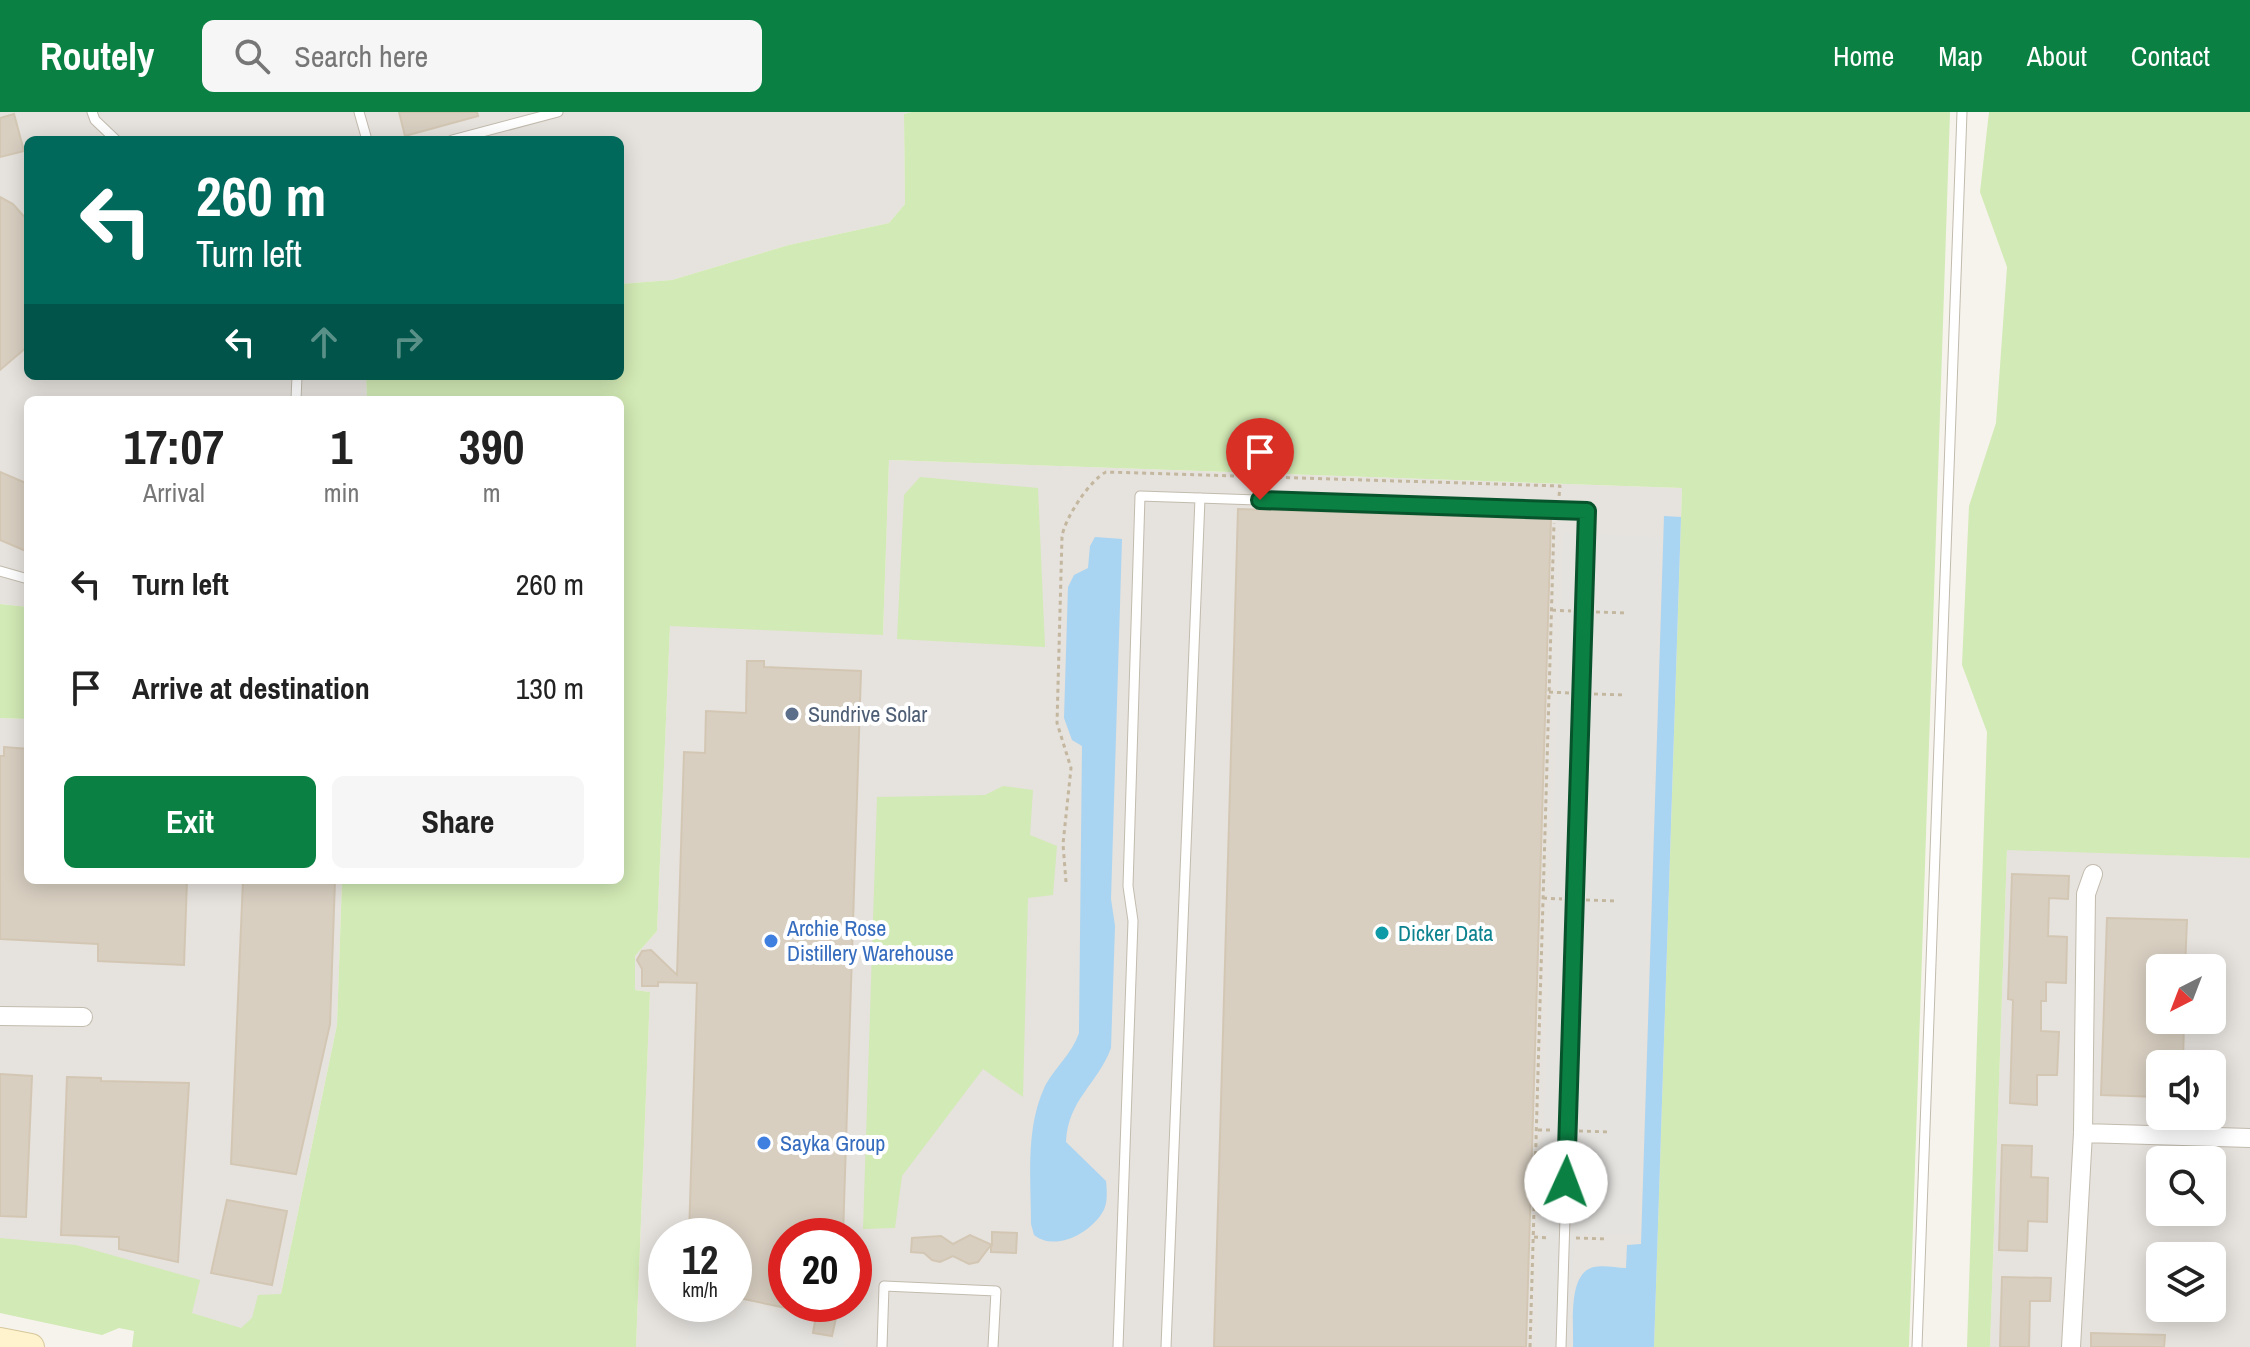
<!DOCTYPE html>
<html lang="en">
<head>
<meta charset="utf-8">
<style>
  :root { --surface:#fff; --page:#f6f6f6; --text:#222; --muted:#767676; --accent:#0b8043 }
  body { margin:0; font-family:"Archivo Narrow",sans-serif; background:var(--page); color:var(--text); height:100vh; display:flex; flex-direction:column; font-size:30px; white-space:nowrap }
  * { box-sizing:border-box; margin:0 }
  p { font-size:26px; color:var(--muted) }
  .icon { flex:none; width:44px; height:44px; fill:none; stroke:currentColor; stroke-width:2; stroke-linecap:round; stroke-linejoin:round }
  .map { position:relative; flex:1; overflow:hidden }
  .details { position:absolute; left:24px; top:284px; width:600px; height:488px; display:flex; flex-direction:column; background:var(--surface); border-radius:12px; box-shadow:0 4px 20px #0003 }
  .details>* { flex:none }
  .top-card { position:absolute; left:24px; top:24px; width:600px; height:244px; border-radius:12px; box-shadow:0 4px 20px #0003; background:#00695c; color:#fff; overflow:hidden }
  .needle { width:52px; rotate:222deg }
  .tools { position:absolute; left:2146px; top:842px; display:grid; gap:16px }
  .tools a { display:grid; place-items:center; width:80px; height:80px; border-radius:12px; background:var(--surface); box-shadow:0 4px 20px #0003; font-size:40px }
  .speed { position:absolute; left:648px; top:1106px; display:flex; gap:16px; font-size:40px; font-weight:700; text-align:center }
  .speed>* { display:grid; place-content:center; width:104px; height:104px; border-radius:50%; background:var(--surface); box-shadow:0 4px 20px #0003; line-height:1 }
  .speed small { font-size:20px; font-weight:400 }
  .speed .limit { border:12px solid #d22; background:#fff; color:#111 }
  .pin { position:absolute; display:grid; place-items:center; width:68px; height:68px; color:#fff; margin:-82px -34px; border-radius:50% 50% 50% 0; rotate:-45deg; box-shadow:0 0 8px #0007 }
  .pin .icon { rotate:45deg }
  .me { position:absolute; width:88px; margin:-44px; rotate:2deg; stroke-linejoin:round; filter:drop-shadow(0 0 6px #0008) }
  .turn { display:flex; align-items:center; gap:28px; height:168px; padding:0 40px; font-size:36px }
  .turn .icon { width:104px; height:104px; stroke-width:2.5 }
  .turn b { display:block; font-size:56px; line-height:68px }
  .lanes { display:flex; align-items:center; height:76px; padding:0 40px; background:#0003; justify-content:center; gap:40px; direction:ltr }
  .lanes .off { opacity:.35 }
  .eta { display:flex; justify-content:space-evenly; align-items:center; height:136px; text-align:center }
  .eta b { font-size:48px; font-weight:800; line-height:56px }
  .action { display:flex; gap:16px; margin-top:auto; padding:16px 40px }
  .action a { flex:1; height:92px; border-radius:12px; background:var(--accent); color:#fff; font-size:32px; font-weight:800; line-height:92px; text-align:center }
  .action a+a { background:var(--page); color:var(--text) }
  ul { padding:0; list-style:none }
  li { display:flex; align-items:center; gap:24px; height:104px; padding:0 40px }
  li div { flex:1 }
  li b { display:block; font-size:30px }
  li em { font-style:normal }
  header { display:flex; align-items:center; gap:48px; box-sizing:border-box; height:112px; padding:0 40px; background:var(--accent); color:#fff }
  header strong { font-size:38px }
  nav { display:flex; gap:44px; margin-inline-start:auto; font-size:28px }
  .search { width:560px; height:72px; background:var(--page); display:flex; align-items:center; gap:20px; box-sizing:border-box; padding:0 28px; border-radius:12px; color:var(--muted); font-size:30px }
  .map>svg:first-child { display:block }
  .industrial { fill:#e6e2dd; fill-rule:evenodd }
  .green { fill:#d2eab5 }
  .parking { fill:#e5e3e0 }
  .water { fill:#a9d4f2 }
  .building { fill:#d8cfc1; stroke:#d3c7b4; stroke-width:2 }
  .lines { fill:none; stroke-linecap:round; stroke-linejoin:round }
  .lane-casing { stroke:#c2bbae; stroke-width:11 }
  .street-casing { stroke:#c2bbae; stroke-width:20 }
  .secondary-casing { stroke:#d6c79b; stroke-width:28 }
  .path { stroke:#c4b79f; stroke-width:3; stroke-dasharray:4 4; stroke-linecap:butt }
  .lane { stroke:#fff; stroke-width:9 }
  .street { stroke:#fff; stroke-width:18 }
  .secondary { stroke:#fff3cd; stroke-width:26 }
  .route-casing { stroke:#07532c; stroke-width:20 }
  .route { stroke:#0b8043; stroke-width:14 }
  .service-dot { fill:#5c6f8a; stroke:#fff; stroke-width:3 }
  .culture-dot { fill:#0f9aa8; stroke:#fff; stroke-width:3 }
  .shop-dot { fill:#3f7fe0; stroke:#fff; stroke-width:3 }
  .labels { text-anchor:middle; stroke-width:8; stroke-linejoin:round; paint-order:stroke }
  .service-label { font-size:22px; fill:#4e5e75; stroke:#fff; text-anchor:start }
  .shop-label { font-size:22px; fill:#366cbe; stroke:#fff; text-anchor:start }
  .culture-label { font-size:22px; fill:#0d838f; stroke:#fff; text-anchor:start }
</style>
</head>
<body>
<header>
<strong>Routely</strong>
<div class="search"><svg class="icon" aria-label="search" viewBox="0 0 24 24"><circle cx="10" cy="10" r="6"/><path d="M15 15l6 6"/></svg>Search here</div>
<nav><a>Home</a><a>Map</a><a>About</a><a>Contact</a></nav>
</header>
<div class="map">
<svg width="2250" height="1235" viewBox="0 0 2250 1235">
  <rect width="100%" height="100%" fill="#f6f3ec"/>
  <path class="industrial" d="M0 0H912L904 2 905 92 889 111 789 133 672 168 620 172V28H28V264H366L367 288H28V495L0 492Z
    M889 348 1682 376 1654 1235H636L650 880 635 878V844L657 819 670 513 883 522ZM666 1124H734V1192H666ZM786 1124H854V1192H786Z
    M0 606 28 607V768H342L337 913 270 1235 0 1189Z
    M2007 737 2250 746V1235H1990ZM2160 856H2212V908H2160ZM2160 952H2212V1004H2160ZM2160 1048H2212V1100H2160ZM2160 1144H2212V1196H2160Z"/>
  <path class="green" d="M912 0H1950L1909 1235H1654L1682 376 889 348 883 523 670 514 657 819 635 844V878L650 880 636 1235H132L134 1219 119 1216 102 1223 0 1201V1126L76 1133 200 1168 192 1201 241 1216 252 1206 258 1183 281 1182 337 913 342 768H620V288H367L366 264H620V172L672 168 789 133 889 111 905 92 904 2Z
    M1989 0H2250V746L2007 738 1990 1235H1967L1987 620 1962 553 1969 394 1996 311 2007 155 1980 80Z
    M920 365 1038 376 1045 535 897 527 904 383Z
    M0 492 28 495V607L0 606Z
    M1003 674 1033 678 1030 723 1057 734 1053 783 1028 786 1023 985 983 957 902 1064 895 1116 863 1117 877 685 985 683Z"/>
  <path class="parking" d="M1563 421 1660 425 1638 1123 1574 1122 1570 1235H1536Z
    M688 1192H727L725 1205 736 1206 739 1192 810 1208 808 1222 846 1229 845 1235H725L688 1227 690 1214 685 1213Z"/>
  <path class="water" d="M1664 404 1681 405 1654 1235H1573C1574 1213 1567 1161 1594 1155 1604 1153 1616 1156 1626 1156L1627 1133 1641 1132Z
    M1095 425 1122 427 1111 787 1115 814 1111 936C1098 972 1068 987 1066 1030L1106 1069C1107 1079 1108 1093 1102 1101 1090 1121 1055 1140 1034 1123L1031 1112C1031 1066 1025 1017 1045 974 1055 955 1072 942 1079 921L1082 634 1072 628 1064 606 1068 475 1074 463 1088 456 1090 434Z"/>
  <path class="building" d="M399 0H477L478 4 405 24Z
    M14 2 24 39 0 45V6Z
    M0 85 13 92 28 109V234L0 258Z
    M0 360 28 372V440L0 428Z
    M1238 397 1551 407 1526 1235H1214Z
    M747 549H764V555L861 559 843 1124H786V1196L734 1185V1124H689L697 871 658 870V874H642V857L637 848 642 839 651 838 677 863 684 640 705 641 706 599 746 601Z
    M4 635 28 637V768H187L184 853 98 849V832L0 827V644H4Z
    M2012 762 2069 764 2068 787 2049 786 2048 824 2067 825 2066 871 2046 870V889H2041V919L2059 920 2057 963H2037V993L2010 991 2013 888 2008 887Z
    M243 768H335L330 912 296 1062 231 1052Z
    M2107 806 2187 808 2185 856H2160V908H2184L2183 952H2160V985L2101 983Z
    M0 962 32 964 26 1105 0 1104Z
    M67 965 101 966V969L189 971 178 1150 119 1137V1125L61 1123Z
    M2002 1033 2032 1034 2031 1065 2048 1066 2047 1110 2028 1109 2027 1139 1999 1138Z
    M227 1088 287 1099 272 1173 211 1161Z
    M992 1120 1017 1121 1016 1141 991 1140V1133L978 1150 969 1152 953 1144 940 1150 932 1148 924 1141 911 1140 912 1126 941 1124 953 1132 970 1123 992 1133Z
    M2002 1165 2051 1166 2050 1189H2030L2029 1235H2000Z
    M818 1192H839L832 1224 813 1221Z
    M2091 1221 2165 1223 2164 1235H2091Z"/>
  <g class="lines">
    <g class="lane-casing">
      <path id="lane" d="M92 0 95 8 116 28
        M359 0 367 28
        M452 28 558 0
        M296 288 297 264
        M0 459 28 467
        M882 1235 884 1174 996 1179 993 1235
        M1118 1235 1133 809 1128 774 1140 384 1587 399 1561 1235
        M1166 1235 1200 386
        M1917 1235 1962 0"/>
    </g>
    <g class="street-casing">
      <path id="street" d="M0 904 83 905
        M2083 1021 2250 1026
        M2071 1235 2083 1021 2086 782 2093 762"/>
    </g>
    <g class="secondary-casing">
      <path id="secondary" d="M0 1229 31 1235"/>
    </g>
    <path class="path" d="M1552 498 1571 499
      M1596 500 1628 501
      M1549 580 1569 581
      M1594 582 1626 583
      M1066 770 1063 732 1071 656 1057 611 1062 425C1064 407 1090 368 1106 360L1560 374 1559 385
      M1543 786 1562 787
      M1586 788 1618 789
      M1538 1018H1554
      M1579 1019 1611 1020
      M1534 1125 1550 1126
      M1576 1126 1608 1127
      M1530 1235 1554 411"/>
    <use href="#lane" class="lane"/>
    <use href="#street" class="street"/>
    <use href="#secondary" class="secondary"/>
  </g>
  <g class="lines">
    <g class="route-casing">
      <path id="route" d="M1260 388 1587 399 1566 1070"/>
    </g>
    <use href="#route" class="route"/>
  </g>
  <circle class="service-dot" cx="792" cy="602" r="8"/>
  <circle class="culture-dot" cx="1382" cy="821" r="8"/>
  <g class="shop-dot">
    <circle cx="771" cy="829" r="8"/>
    <circle cx="764" cy="1031" r="8"/>
  </g>
  <g class="labels">
    <g class="service-label">
      <text x="808" y="610">Sundrive Solar</text>
    </g>
    <g class="shop-label">
      <text x="787" y="824">Archie Rose<tspan x="787" dy="25">Distillery Warehouse</tspan></text>
      <text x="780" y="1039">Sayka Group</text>
    </g>
    <g class="culture-label">
      <text x="1398" y="829">Dicker Data</text>
    </g>
  </g>
</svg>
<div class="tools">
<a><svg class="needle" viewBox="-14 -14 28 28"><path d="M0-13l5 13h-10z" fill="#e53935"/><path d="M0 13l5-13h-10z" fill="#767676"/></svg></a>
<a><svg class="icon" aria-label="sound" viewBox="0 0 24 24"><path d="M4 9h4l5-4v14l-5-4H4zM17 9q2 3 0 6"/></svg></a>
<a><svg class="icon" aria-label="search" viewBox="0 0 24 24"><circle cx="10" cy="10" r="6"/><path d="M15 15l6 6"/></svg></a>
<a><svg class="icon" aria-label="layers" viewBox="0 0 24 24"><path d="M12 4l9 5-9 5-9-5zM3 14l9 5 9-5"/></svg></a>
</div>
<div class="speed"><div>12<small>km/h</small></div><div class="limit">20</div></div>
<div class="pin" style="left:1260px;top:388px;background:#d93025"><svg class="icon" aria-label="arrive" viewBox="0 0 24 24"><path d="M6 21V4h12l-3 4 3 4H6"/></svg></div>
<svg class="me" style="left:1566px;top:1070px" viewBox="-20 -20 40 40"><circle r="19" fill="#fff"/><path d="M0-13L10 11 0 6-10 11z" fill="#0b8043"/></svg>
<div class="top-card">
<div class="turn"><svg class="icon" aria-label="left" viewBox="0 0 24 24"><path d="M17 20v-9H6M10 6l-5 5 5 5"/></svg><div><b>260 m</b>Turn left</div></div>
<div class="lanes"><svg class="icon" aria-label="left" viewBox="0 0 24 24"><path d="M17 20v-9H6M10 6l-5 5 5 5"/></svg><svg class="icon off" aria-label="ahead" viewBox="0 0 24 24"><path d="M12 20V5M6 11l6-6 6 6"/></svg><svg class="icon off" aria-label="right" viewBox="0 0 24 24"><path d="M7 20v-9h11M14 6l5 5-5 5"/></svg></div>
</div>
<section class="details">
<div class="eta">
<div><b>17:07</b><p>Arrival</p></div>
<div><b>1</b><p>min</p></div>
<div><b>390</b><p>m</p></div>
</div>
<ul>
<li><svg class="icon" aria-label="left" viewBox="0 0 24 24"><path d="M17 20v-9H6M10 6l-5 5 5 5"/></svg><div><b>Turn left</b></div><em>260 m</em></li>
<li><svg class="icon" aria-label="arrive" viewBox="0 0 24 24"><path d="M6 21V4h12l-3 4 3 4H6"/></svg><div><b>Arrive at destination</b></div><em>130 m</em></li>
</ul>
<div class="action"><a>Exit</a><a>Share</a></div>
</section>
</div>
</body>
</html>
